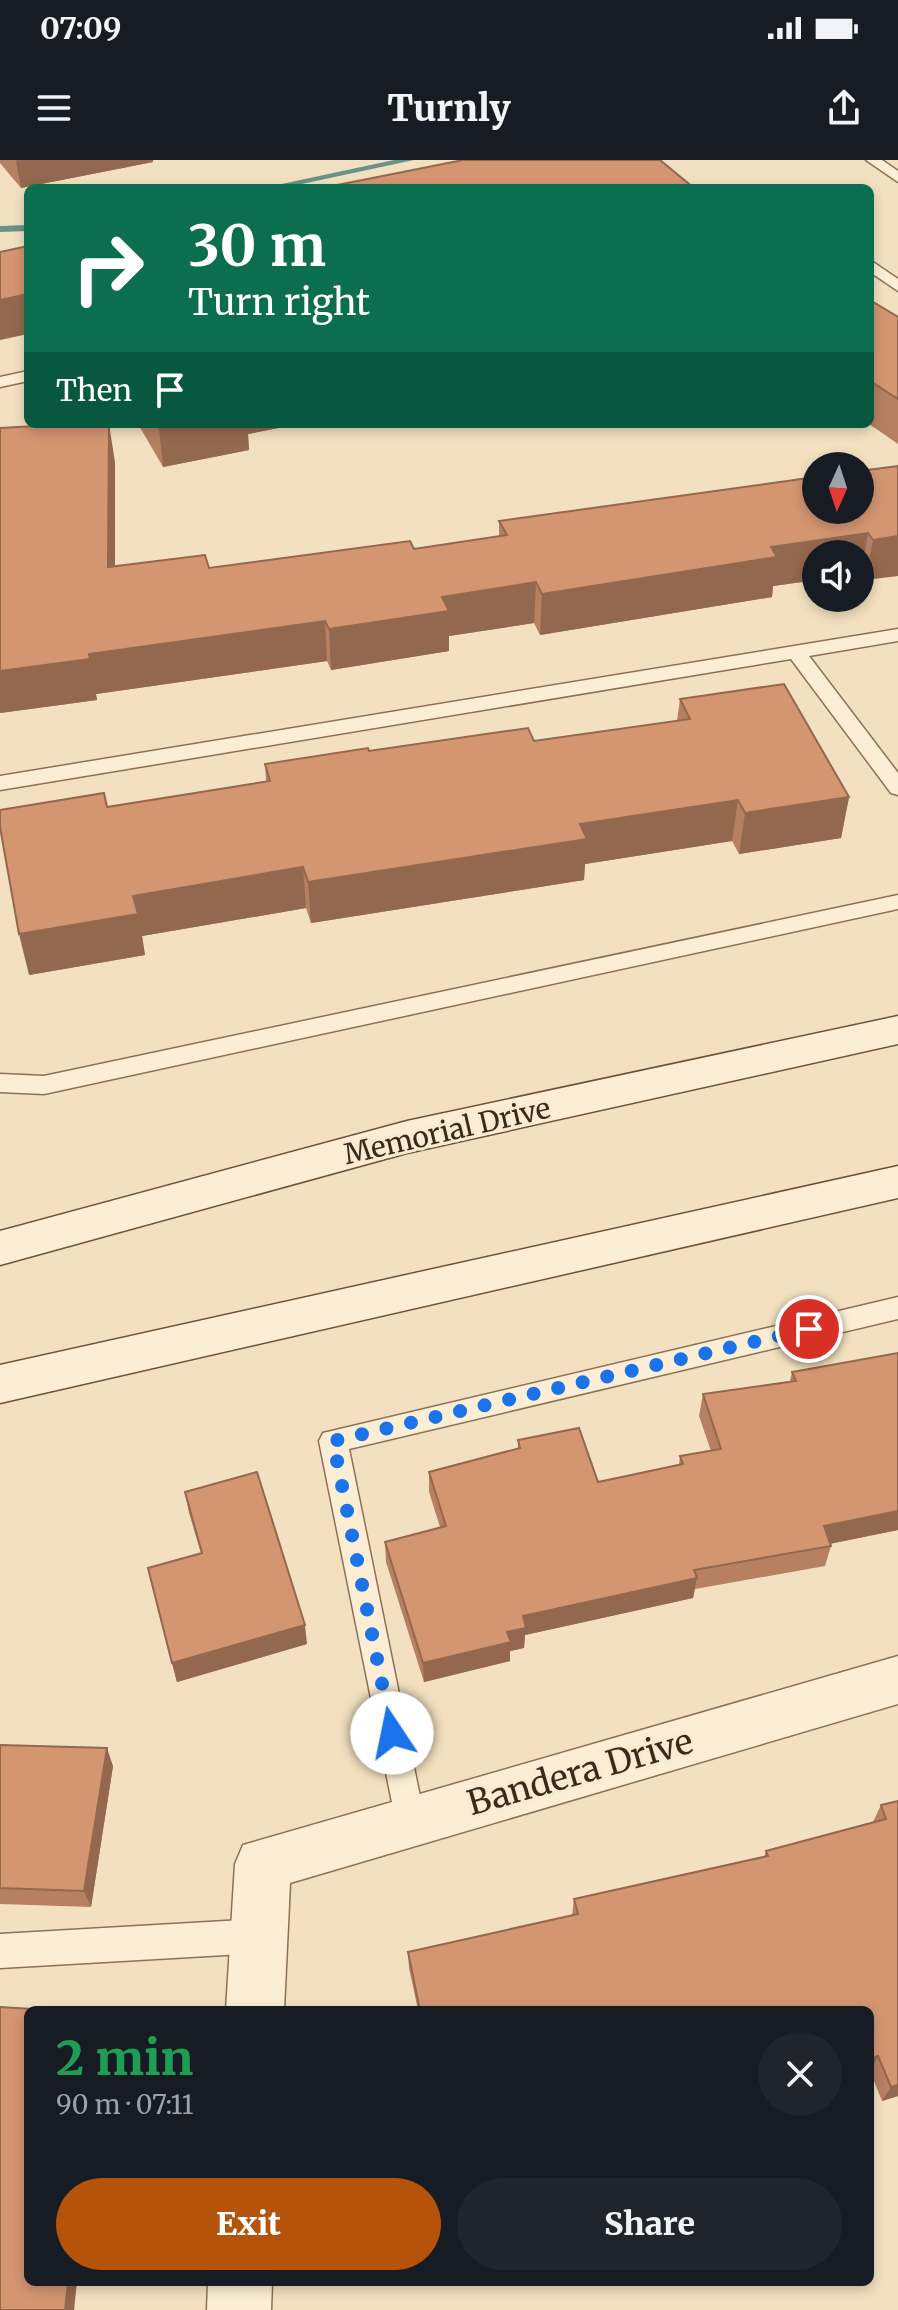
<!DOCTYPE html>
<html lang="en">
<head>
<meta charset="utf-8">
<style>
  :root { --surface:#171b24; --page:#20242c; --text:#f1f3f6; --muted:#9ea1a6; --accent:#b45309 }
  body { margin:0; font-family:Merriweather,serif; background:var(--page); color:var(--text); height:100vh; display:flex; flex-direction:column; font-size:30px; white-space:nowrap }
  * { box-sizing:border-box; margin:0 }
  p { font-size:26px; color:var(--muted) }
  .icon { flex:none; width:44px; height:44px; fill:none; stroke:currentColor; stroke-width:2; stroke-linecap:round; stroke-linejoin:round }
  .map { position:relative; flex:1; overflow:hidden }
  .sheet { position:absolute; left:24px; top:1846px; width:850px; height:280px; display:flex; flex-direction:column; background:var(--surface); border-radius:12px; box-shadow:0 4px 12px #0003 }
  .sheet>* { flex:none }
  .guide { position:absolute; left:24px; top:24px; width:850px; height:244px; border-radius:12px; box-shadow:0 4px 12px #0003; background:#0b6e4f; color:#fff; overflow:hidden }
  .needle { width:52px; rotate:183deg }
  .tools { position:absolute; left:802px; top:292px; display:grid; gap:16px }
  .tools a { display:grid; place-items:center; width:72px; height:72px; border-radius:50%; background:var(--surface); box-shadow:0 4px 12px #0003; font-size:40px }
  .pin { position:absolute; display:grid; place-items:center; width:68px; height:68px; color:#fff; margin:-34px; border:4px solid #fff; border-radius:50%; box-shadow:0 2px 8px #0007 }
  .me { position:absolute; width:88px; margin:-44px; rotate:349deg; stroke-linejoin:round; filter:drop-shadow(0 0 6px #0008) }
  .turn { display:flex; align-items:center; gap:28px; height:168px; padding:0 32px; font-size:36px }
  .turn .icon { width:104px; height:104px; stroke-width:2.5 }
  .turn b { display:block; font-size:56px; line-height:68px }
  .then { display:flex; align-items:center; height:76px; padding:0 32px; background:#0003; gap:16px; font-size:30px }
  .round { display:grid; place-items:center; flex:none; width:84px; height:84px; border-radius:42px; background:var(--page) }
  .head { display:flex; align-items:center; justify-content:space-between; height:136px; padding:0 32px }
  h1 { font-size:48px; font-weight:800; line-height:60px; color:#1e9e55 }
  .cta { display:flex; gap:16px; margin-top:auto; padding:16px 32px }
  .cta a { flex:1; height:92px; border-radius:48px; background:var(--accent); color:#fff; font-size:32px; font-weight:800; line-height:92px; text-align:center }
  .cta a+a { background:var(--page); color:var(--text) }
  .status { display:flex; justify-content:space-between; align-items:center; height:56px; padding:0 40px; background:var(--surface); direction:ltr }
  .status svg { height:22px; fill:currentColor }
  header { display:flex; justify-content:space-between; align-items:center; height:104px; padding:0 32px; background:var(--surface); font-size:36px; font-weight:800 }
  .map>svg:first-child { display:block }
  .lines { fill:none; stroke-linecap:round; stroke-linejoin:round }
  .stream { fill:#699386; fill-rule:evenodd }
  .service-casing { stroke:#8d7056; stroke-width:3 }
  .minor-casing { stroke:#8d7056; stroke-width:3 }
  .secondary-casing { stroke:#6f5139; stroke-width:3 }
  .service { fill:#fceed4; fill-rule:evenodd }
  .minor { fill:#fceed4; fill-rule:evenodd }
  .secondary { fill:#fceed4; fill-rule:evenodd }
  .wall { fill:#b68061 }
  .shaded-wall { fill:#94684f }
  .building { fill:#d49571; stroke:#94684f; stroke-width:2 }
  .route { stroke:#1a73e8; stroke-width:14; stroke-dasharray:0 25.2 }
  .labels { text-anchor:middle; stroke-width:6; stroke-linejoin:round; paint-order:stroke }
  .street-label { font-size:28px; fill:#3b291c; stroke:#f9ebd0 }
  .near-street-label { font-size:34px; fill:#3b291c; stroke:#f9ebd0 }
</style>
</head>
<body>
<div class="status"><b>07:09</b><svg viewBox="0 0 49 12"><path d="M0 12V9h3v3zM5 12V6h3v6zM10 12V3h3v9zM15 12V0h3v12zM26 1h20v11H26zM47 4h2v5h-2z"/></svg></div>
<header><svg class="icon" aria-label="menu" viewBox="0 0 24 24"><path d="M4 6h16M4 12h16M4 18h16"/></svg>Turnly<svg class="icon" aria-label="share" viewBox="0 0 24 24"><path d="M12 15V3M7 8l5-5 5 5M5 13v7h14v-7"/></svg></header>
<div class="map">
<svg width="898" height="2150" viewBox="0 0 898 2150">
  <rect width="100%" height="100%" fill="#f2e0c0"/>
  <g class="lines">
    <path class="stream" d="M394 0H414L283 28H263Z
      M28 65V71L0 72V66Z"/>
    <g class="service-casing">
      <path id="service" d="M866 0H882L898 11V22Z
        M870 100 898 119V131L870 112Z
        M28 211V221L0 227V217Z
        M898 469V481L809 496 898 613V635L891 633 791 499 0 630V616Z
        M898 735V749L44 934 0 932V914L44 916Z
        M898 1137V1159L349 1289 425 1661 420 1672 409 1677 398 1672 319 1281 323 1273Z
        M259 1759 271 1764 276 1776 271 1788 259 1793 0 1808V1774Z"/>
    </g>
    <g class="minor-casing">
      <path id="minor" d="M898 1496V1544L290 1723 284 1850H226L235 1704 243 1685Z
        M208 2122H272L271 2150H207Z"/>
    </g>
    <g class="secondary-casing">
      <path id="secondary" d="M898 856V884L407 993 0 1105V1071L407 961Z
        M898 1006V1038L0 1243V1205Z"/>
    </g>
    <use href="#service" class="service"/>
    <use href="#minor" class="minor"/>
    <use href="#secondary" class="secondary"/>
  </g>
  <path class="wall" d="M0 0H153V2L21 28 0 3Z
    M870 140 898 157V284L869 264Z
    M138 264H299L248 274 249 290 163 307Z
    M0 268 115 302V407L209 408 414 389 499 376V361L898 306 865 420 861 413 816 394V420L773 426 772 437 540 475 534 463 449 476V491L331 510 327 501 96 534 97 540 0 553Z
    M680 539 849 637 841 678 739 694 732 681 585 704 584 720 311 763 306 748 142 776 145 795 29 815 107 647 266 621 265 604 369 591 534 581 677 561Z
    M898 1193V1370L830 1384 831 1386 825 1406 695 1429 693 1438 525 1475 524 1488 510 1491V1501L424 1522 386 1402 385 1382 440 1367 429 1332V1312L518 1289V1280L598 1322 679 1305 680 1296 711 1291 699 1256 703 1234 790 1221 792 1212Z
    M185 1332 307 1484 177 1522 148 1408 201 1393 189 1353Z
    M0 1585 113 1606 91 1747 0 1744Z
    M898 1641V1936L882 1941 870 1911V1850H418L409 1808 408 1792 572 1756 574 1739 764 1697 766 1691 873 1662 881 1645Z"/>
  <path class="shaded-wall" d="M19 0H153V2L21 28 16 1Z
    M28 134V174L0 180V140Z
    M109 264 115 302V448L108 407Z
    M176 264H299L248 274 249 290 163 307 159 268Z
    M868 373 861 413 860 394H816V420L773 426 772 437 540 475 542 434 771 387Z
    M898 376V416L865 420 873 380Z
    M536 422 534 463 449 476V491L331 510 329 469 442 437Z
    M325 461 327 501 96 534 89 494Z
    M90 499 97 540 0 553V511Z
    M849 637 841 678 739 694 745 653Z
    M738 640 732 681 585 704 584 720 311 763 308 722 580 664Z
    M303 707 306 748 142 776 145 795 29 815 19 774 133 736Z
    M898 1351V1370L818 1386 824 1366Z
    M697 1418 693 1438 525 1475 524 1488 510 1491V1501L424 1522 423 1503 507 1472 523 1456Z
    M305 1465 307 1484 177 1522 172 1503Z
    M107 1588 113 1606 91 1747 84 1731Z
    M878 1896 870 1911V1899Z
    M898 1925V1936L882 1941 891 1927Z
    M68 2122H77L74 2150H65Z"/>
  <path class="building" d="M463 0H660L694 28H322Z
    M28 86V134L0 140V92Z
    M870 140 898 157V239L870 221Z
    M71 264H109L108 407 205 395 209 408 410 381 414 389 507 375 499 361 816 317V350H860V311L898 306V376L873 380 868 373 771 387 777 397 542 434 536 422 442 437 449 451 329 469 325 461 89 494 90 499 0 511V268Z
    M156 264H176L159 268Z
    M784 524 849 637 745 653 738 640 580 664 587 679 308 722 303 707 133 736 138 754 19 774 0 667V650L104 633 107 647 270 621 265 604 368 588 369 591 528 568 534 581 690 559 680 539Z
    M898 1193V1351L824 1366 831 1386 694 1410 697 1418 523 1456 526 1468 507 1472 511 1482 423 1503 385 1382 446 1366 429 1312 520 1288 518 1280 579 1268 598 1322 683 1304 680 1296 721 1289 703 1234 796 1221 792 1212Z
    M257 1312 305 1465 172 1503 148 1408 202 1393 185 1332Z
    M0 1585 107 1588 84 1731 0 1728Z
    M898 1641V1925L891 1927 878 1896 870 1899V1850H420L408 1792 578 1754 574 1739 768 1696 766 1691 886 1659 881 1645Z
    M0 1847 49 1850H28V2122H68L65 2150H0Z"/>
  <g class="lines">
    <path class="route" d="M392 1573 333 1281 809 1169"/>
  </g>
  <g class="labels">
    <g class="street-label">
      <text transform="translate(447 971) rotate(-13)" y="10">Memorial Drive</text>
    </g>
    <g class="near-street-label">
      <text transform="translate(580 1612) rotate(-16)" y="12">Bandera Drive</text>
    </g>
  </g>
</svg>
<div class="tools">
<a><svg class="needle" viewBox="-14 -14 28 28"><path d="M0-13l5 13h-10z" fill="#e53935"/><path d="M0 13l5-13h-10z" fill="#9ea1a6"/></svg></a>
<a><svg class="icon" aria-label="sound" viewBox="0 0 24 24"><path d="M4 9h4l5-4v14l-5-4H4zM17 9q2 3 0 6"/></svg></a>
</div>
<div class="pin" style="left:809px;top:1169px;background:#d93025"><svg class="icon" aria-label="arrive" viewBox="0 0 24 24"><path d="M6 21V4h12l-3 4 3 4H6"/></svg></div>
<svg class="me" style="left:392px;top:1573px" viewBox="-20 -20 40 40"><circle r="19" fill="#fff"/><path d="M0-13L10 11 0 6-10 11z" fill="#1a73e8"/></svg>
<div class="guide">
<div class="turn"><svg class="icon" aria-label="right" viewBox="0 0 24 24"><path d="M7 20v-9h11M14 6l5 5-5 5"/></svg><div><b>30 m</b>Turn right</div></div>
<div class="then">Then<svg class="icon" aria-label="arrive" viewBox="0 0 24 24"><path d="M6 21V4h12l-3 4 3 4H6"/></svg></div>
</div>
<section class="sheet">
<div class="head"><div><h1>2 min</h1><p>90 m · 07:11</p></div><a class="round"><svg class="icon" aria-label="close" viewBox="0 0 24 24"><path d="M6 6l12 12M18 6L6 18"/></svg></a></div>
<div class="cta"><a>Exit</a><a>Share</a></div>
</section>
</div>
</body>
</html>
